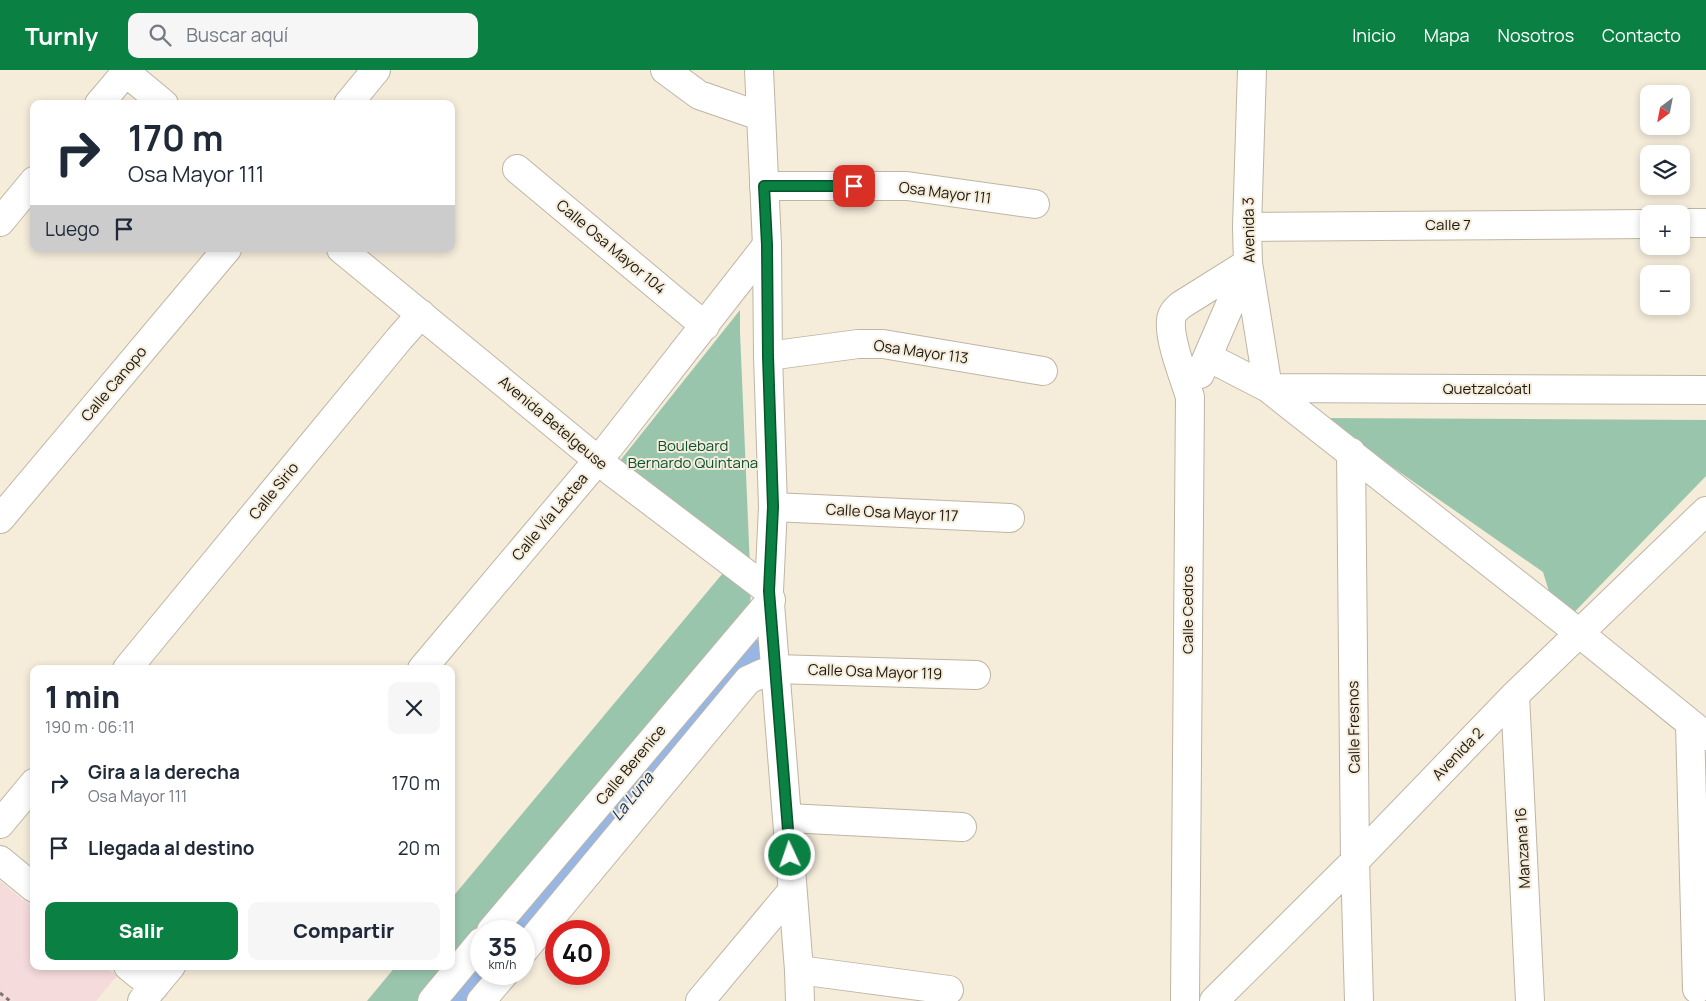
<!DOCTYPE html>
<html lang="es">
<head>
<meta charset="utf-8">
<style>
  :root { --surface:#fff; --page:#f6f6f7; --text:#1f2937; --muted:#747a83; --accent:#0b8043 }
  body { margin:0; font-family:Manrope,sans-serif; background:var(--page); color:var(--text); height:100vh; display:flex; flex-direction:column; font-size:19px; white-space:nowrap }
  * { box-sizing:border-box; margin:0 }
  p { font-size:16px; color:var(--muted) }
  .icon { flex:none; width:28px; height:28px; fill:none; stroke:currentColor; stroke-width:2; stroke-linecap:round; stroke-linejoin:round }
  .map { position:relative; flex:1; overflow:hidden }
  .panel { position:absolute; left:30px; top:595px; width:425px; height:305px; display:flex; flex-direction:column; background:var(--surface); border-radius:10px; box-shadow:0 2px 8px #0003 }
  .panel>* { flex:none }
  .top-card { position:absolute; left:30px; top:30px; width:425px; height:152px; border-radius:10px; box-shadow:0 2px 8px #0003; background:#fff; color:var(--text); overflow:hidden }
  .needle { width:32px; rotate:212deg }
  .controls { position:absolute; left:1640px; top:15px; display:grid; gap:10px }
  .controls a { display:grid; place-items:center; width:50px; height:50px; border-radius:10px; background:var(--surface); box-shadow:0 2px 8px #0003; font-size:25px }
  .speed { position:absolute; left:470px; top:850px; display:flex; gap:10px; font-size:25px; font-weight:700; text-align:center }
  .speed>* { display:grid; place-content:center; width:65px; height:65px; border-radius:50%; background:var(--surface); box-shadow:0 2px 8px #0003; line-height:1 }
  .speed small { font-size:12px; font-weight:400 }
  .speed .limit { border:8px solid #d22; background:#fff; color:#111 }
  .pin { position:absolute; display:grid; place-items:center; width:42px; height:42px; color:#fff; margin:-21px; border-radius:10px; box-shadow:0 2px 8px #0006 }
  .me { position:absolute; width:55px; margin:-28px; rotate:357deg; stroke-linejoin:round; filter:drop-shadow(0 0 4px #0008) }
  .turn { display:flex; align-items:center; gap:18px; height:105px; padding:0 15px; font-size:22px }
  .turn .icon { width:65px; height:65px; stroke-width:2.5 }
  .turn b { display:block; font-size:35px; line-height:42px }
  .then { display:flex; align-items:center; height:48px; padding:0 15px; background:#0003; gap:10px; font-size:19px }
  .round { display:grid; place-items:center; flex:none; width:52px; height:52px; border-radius:10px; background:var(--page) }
  .summary { display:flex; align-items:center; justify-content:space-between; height:85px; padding:0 15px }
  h1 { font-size:30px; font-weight:800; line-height:38px }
  .primary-button { display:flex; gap:10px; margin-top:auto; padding:10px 15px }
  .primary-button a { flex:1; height:58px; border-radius:10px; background:var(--accent); color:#fff; font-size:20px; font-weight:800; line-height:58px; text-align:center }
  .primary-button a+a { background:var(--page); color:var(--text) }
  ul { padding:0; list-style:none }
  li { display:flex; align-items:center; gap:15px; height:65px; padding:0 15px }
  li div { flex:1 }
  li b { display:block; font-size:19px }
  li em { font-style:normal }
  header { display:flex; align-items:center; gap:30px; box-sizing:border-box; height:70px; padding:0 25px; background:var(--accent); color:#fff }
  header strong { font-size:24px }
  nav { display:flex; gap:28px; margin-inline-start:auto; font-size:18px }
  .search { width:350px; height:45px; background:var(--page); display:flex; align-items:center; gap:12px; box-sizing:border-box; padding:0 18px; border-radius:10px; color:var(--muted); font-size:19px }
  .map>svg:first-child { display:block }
  .education { fill:#f6dbdc }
  .green { fill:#9ac5ad }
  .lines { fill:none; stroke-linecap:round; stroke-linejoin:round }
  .river { stroke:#97b6e4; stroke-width:48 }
  .minor-casing { stroke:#beb5a5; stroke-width:30 }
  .tertiary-casing { stroke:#beb5a5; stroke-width:30 }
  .path { stroke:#7e786d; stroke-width:3; stroke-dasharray:4 4; stroke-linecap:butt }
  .minor { stroke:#fff; stroke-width:28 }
  .tertiary { stroke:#fff; stroke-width:28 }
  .route-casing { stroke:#07532c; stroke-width:12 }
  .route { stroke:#0b8043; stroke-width:9 }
  .labels { text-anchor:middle; stroke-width:4; stroke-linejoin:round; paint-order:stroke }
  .street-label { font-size:15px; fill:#1c1812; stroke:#f5ecda }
  .park-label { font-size:15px; fill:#075234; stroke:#f5ecda }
  .water-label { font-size:16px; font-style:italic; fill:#0a3168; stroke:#f5ecda }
</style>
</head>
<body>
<header>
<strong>Turnly</strong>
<div class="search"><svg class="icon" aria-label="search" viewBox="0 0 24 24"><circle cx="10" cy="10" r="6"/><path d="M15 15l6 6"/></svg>Buscar aquí</div>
<nav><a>Inicio</a><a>Mapa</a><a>Nosotros</a><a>Contacto</a></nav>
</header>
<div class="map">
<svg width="1706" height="931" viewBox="0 0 1706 931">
  <rect width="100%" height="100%" fill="#f5ecda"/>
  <path class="education" d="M0 811 34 839V896H104L117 906 96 931H0Z"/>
  <path class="green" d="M740 240V262L751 521 746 596 524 861H481V904H502L480 931H367L396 896H451V829L738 485 619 392Z
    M1322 348 1706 350V406L1560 557 1543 502Z"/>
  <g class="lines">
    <path class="river" d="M521 861 744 590
      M463 931 486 904"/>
    <g class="minor-casing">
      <path id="minor" d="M123 0 164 34
        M665 0 699 25 760 46
        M1252 0 1247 157 1248 193 1268 318 1706 320
        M99 34 126 2
        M348 34 376 0
        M517 99 705 256
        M764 116H907L1035 134
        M0 152 34 111
        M1681 153H1706
        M1247 157 1649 154
        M341 179 611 401 769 521
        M768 286 858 274H883L1043 301
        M1208 287 1268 318 1579 563 1706 666
        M1200 304 1248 193
        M1351 382 1355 791 1359 931
        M773 437 1010 448
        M0 449 227 179
        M127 599 399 269 421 244
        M422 599 609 377 767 175
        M1515 625 1530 931
        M1690 654 1697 919
        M788 748 962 757
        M0 754 34 713
        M0 790 34 818
        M491 861 771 530
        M524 880 748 610 761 604 775 599 976 605
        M128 896 154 917
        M799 900 949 920
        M142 931 171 896
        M432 931 481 872
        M481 931 504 904
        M700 931 792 821
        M1185 931 1190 327C1184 307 1169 271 1171 251 1171 244 1176 239 1181 235L1248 193
        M1214 931 1355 791 1515 625 1706 441"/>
    </g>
    <g class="tertiary-casing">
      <path id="tertiary" d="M759 0 767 175 768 286 773 437 769 521 799 900 800 931"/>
    </g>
    <path class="path" d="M0 923 10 931"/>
    <use href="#minor" class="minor"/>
    <use href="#tertiary" class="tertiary"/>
  </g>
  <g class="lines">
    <g class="route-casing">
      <path id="route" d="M790 785 769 521 773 437 768 286 767 175 764 116H854"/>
    </g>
    <use href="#route" class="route"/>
  </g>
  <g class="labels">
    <g class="street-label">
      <text transform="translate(945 123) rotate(7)" y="5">Osa Mayor 111</text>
      <text x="1448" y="160">Calle 7</text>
      <text transform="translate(1249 160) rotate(-91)" y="5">Avenida 3</text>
      <text transform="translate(611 177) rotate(40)" y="5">Calle Osa Mayor 104</text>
      <text transform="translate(921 282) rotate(8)" y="5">Osa Mayor 113</text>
      <text transform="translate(114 314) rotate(-50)" y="5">Calle Canopo</text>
      <text x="1487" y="324">Quetzalcóatl</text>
      <text transform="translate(553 353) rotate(40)" y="5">Avenida Betelgeuse</text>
      <text transform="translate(274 421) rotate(-51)" y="5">Calle Sirio</text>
      <text transform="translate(892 443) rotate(3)" y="5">Calle Osa Mayor 117</text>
      <text transform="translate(550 447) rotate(-50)" y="5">Calle Vía Láctea</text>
      <text transform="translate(1188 540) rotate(-90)" y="5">Calle Cedros</text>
      <text transform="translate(875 602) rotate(2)" y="5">Calle Osa Mayor 119</text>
      <text transform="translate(1354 657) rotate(-91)" y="5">Calle Fresnos</text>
      <text transform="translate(1458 684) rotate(-46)" y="5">Avenida 2</text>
      <text transform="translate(631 695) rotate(-50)" y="5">Calle Berenice</text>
      <text transform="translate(1523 778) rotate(-93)" y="5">Manzana 16</text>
    </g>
    <g class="park-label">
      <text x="693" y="381">Boulebard<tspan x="693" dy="17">Bernardo Quintana</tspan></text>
    </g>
    <g class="water-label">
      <text transform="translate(632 726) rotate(-51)" y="6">La Luna</text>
    </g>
  </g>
</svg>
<div class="controls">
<a><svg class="needle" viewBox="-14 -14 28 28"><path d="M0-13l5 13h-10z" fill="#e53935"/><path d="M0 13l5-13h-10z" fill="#747a83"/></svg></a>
<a><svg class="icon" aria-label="layers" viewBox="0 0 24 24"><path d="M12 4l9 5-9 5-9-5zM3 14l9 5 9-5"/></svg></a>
<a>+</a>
<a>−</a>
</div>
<div class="speed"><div>35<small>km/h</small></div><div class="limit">40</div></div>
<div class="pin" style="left:854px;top:116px;background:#d93025"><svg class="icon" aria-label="arrive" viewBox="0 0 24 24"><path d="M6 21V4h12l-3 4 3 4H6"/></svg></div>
<svg class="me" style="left:790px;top:785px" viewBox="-20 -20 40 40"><circle r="17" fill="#0b8043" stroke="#fff" stroke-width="3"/><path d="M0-11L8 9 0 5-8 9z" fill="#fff"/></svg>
<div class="top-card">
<div class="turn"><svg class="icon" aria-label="right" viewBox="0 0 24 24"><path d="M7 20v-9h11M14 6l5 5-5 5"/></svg><div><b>170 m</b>Osa Mayor 111</div></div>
<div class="then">Luego<svg class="icon" aria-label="arrive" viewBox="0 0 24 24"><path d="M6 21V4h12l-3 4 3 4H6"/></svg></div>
</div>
<section class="panel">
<div class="summary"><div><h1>1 min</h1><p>190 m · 06:11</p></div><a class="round"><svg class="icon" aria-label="close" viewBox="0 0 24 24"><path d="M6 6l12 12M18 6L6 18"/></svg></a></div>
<ul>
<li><svg class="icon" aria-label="right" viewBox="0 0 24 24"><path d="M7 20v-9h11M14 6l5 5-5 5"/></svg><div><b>Gira a la derecha</b><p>Osa Mayor 111</p></div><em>170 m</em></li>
<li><svg class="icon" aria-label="arrive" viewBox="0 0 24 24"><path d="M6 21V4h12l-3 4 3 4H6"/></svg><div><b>Llegada al destino</b></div><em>20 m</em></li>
</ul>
<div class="primary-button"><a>Salir</a><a>Compartir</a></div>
</section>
</div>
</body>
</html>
